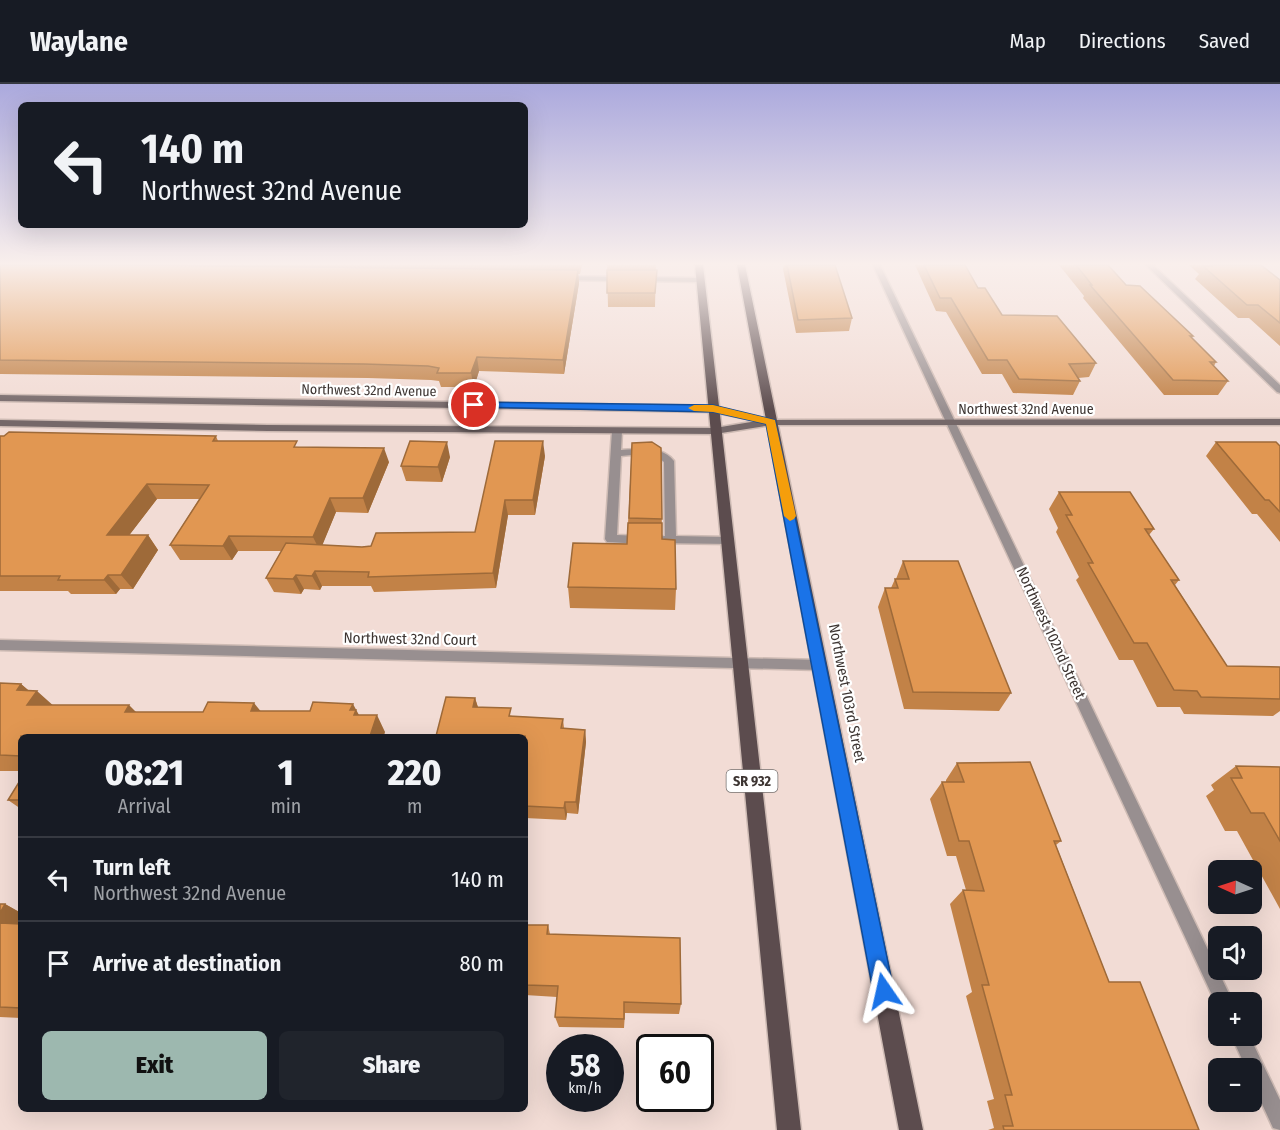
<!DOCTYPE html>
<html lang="en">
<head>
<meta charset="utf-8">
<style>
  :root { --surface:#171b24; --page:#20242c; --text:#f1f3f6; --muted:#9ea1a6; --line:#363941; --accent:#9db8af }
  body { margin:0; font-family:"Fira Sans Condensed",sans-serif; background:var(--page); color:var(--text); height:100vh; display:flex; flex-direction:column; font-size:22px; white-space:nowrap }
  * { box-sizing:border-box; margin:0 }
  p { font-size:20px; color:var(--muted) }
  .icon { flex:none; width:33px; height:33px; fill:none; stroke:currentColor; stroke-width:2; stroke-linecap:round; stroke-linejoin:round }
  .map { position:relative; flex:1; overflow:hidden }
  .drawer { position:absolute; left:18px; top:650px; width:510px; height:378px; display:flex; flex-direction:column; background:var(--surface); border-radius:9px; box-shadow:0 6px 24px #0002 }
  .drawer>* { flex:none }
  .guide { position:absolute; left:18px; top:18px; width:510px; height:126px; border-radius:9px; box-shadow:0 6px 24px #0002; background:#171b24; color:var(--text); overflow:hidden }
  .needle { width:39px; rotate:273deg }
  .fabs { position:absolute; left:1208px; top:776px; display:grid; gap:12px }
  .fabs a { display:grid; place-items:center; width:54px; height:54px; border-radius:9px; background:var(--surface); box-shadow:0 6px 24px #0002; font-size:30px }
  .speed { position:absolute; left:546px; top:950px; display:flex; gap:12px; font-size:30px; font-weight:700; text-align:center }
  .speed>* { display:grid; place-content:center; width:78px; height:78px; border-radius:50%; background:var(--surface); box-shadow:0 6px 24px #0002; line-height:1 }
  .speed small { font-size:15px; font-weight:400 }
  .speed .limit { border:3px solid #111; border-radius:9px; background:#fff; color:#111 }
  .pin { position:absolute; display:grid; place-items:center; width:51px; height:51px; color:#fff; margin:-26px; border:3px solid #fff; border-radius:50%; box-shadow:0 2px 6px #0007 }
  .me { position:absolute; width:66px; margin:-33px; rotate:349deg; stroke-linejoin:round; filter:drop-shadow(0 0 4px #0008) }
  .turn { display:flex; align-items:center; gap:21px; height:126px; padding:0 24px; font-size:27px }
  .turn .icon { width:78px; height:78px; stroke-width:2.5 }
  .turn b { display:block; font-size:42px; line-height:51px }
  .eta { display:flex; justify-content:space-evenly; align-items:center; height:102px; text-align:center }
  .eta b { font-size:36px; font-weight:800; line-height:42px }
  .primary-button { display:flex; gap:12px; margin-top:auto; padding:12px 24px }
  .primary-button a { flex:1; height:69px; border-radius:9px; background:var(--accent); color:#111; font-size:24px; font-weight:800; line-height:69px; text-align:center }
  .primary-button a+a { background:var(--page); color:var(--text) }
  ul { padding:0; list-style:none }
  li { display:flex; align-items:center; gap:18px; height:84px; padding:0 24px; border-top:2px solid var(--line) }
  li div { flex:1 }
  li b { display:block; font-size:22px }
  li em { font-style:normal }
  header { display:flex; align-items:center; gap:36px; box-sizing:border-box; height:84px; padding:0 30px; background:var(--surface); border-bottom:2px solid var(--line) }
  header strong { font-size:28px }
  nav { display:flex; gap:33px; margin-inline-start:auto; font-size:21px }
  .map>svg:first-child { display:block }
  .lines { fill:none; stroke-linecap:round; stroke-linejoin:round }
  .lane-casing { stroke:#cebbb4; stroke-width:3 }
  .street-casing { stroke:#cebbb4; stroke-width:3 }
  .secondary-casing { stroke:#cebbb4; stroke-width:3 }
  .primary-casing { stroke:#cebbb4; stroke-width:3 }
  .lane { fill:#988f90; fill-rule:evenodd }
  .street { fill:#988f90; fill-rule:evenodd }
  .secondary { fill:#756869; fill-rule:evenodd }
  .primary { fill:#5c4c4e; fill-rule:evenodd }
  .wall { fill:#c28247 }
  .shaded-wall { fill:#9e6a39 }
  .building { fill:#e19752; stroke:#9e6a39; stroke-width:1.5 }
  .route { fill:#1a73e8; stroke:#114b97; stroke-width:1.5 }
  .slow { fill:#f59e0b }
  .labels { text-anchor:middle; stroke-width:4.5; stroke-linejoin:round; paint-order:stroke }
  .far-street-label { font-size:14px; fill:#3d3532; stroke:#fff }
  .shield { fill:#fff; stroke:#777270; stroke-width:1.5 }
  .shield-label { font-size:14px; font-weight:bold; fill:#3d3532 }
  .street-label { font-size:15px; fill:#3d3532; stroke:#fff }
</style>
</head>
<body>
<header>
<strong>Waylane</strong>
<nav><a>Map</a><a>Directions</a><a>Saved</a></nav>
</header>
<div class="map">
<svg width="1280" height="1046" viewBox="0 0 1280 1046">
  <rect width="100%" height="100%" fill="#f2dcd5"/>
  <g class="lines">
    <g class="lane-casing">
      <path id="lane" d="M617 344 622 347 621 366C639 365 661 361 674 377L676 452 727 453 733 457 731 460 655 459 653 456 655 453 665 452 664 378C652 367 635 371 621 372L617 451 642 452 648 456 642 460 607 458 605 455 612 347Z"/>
    </g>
    <g class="street-casing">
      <path id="street" d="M873 181H880L1233 918H1218V924Z
        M1146 181H1153L1280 301V309L1277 308Z
        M560 192 621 193 625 195 621 197 563 196H560Z
        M638 193 700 194 704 196 700 198 641 197H638Z
        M0 556 820 576 825 577 826 581 825 585 820 586 0 566Z
        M1231 951H1249L1280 1016V1046L1273 1044 1251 996V984H1246Z"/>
    </g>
    <g class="secondary-casing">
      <path id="secondary" d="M0 311 713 322 768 336 1280 335V341H771L715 350 268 347 0 342V336L268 341 715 344 757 337 713 328 0 317Z"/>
    </g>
    <g class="primary-casing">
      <path id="primary" d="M695 181H703L801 1046H777Z
        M737 181H745L923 1046H899Z"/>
    </g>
    <use href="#lane" class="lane"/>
    <use href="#street" class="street"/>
    <use href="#secondary" class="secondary"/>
    <use href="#primary" class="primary"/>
  </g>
  <path class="wall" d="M0 181H582L580 190H578L579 199 564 290 479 287 474 303H441L439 297 431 296 368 294 0 290Z
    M607 181H656L655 223H608Z
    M784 181H835L852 234 849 247 796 249 783 185Z
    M915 181H965L978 204 1002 231 1096 279 1089 293 1078 294 1080 297 1073 311 1013 309 1002 290H982L946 228 936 227Z
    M1059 181H1108L1126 201 1193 252 1192 254 1216 278 1214 282 1228 297 1218 311H1164L1083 214 1084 212Z
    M1189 181H1261L1280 196V262L1249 234H1238L1195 195 1199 190Z
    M0 352H216L218 357 299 363 389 378 368 429 336 428 322 461 362 463 475 448 545 372 535 431H508L496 504 374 508 371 502H322L320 506 304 505 301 510 274 508 266 494 281 467H238L232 476H180L170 461 199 415H157L129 451H148L158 466 133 505H120L116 510H71L68 507H0Z
    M1216 358 1280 362V458L1257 430H1252L1206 372Z
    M632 359 661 364 662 455 676 505 675 526 570 524 568 503 627 460Z
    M450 373 442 398 406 397 401 382Z
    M1059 408 1154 445 1149 451 1179 496 1175 501 1227 582 1280 583V627L1273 632 1184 630 1180 623H1157L1133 576H1119L1076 496 1079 493 1056 448 1058 444 1049 425Z
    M903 477 1011 609 999 627 904 625 878 523 885 504H891L895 495H896Z
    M0 599 21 600 29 607 52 621 136 628H203L261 627 359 631 385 648 21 652V687H0Z
    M475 614 478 623 513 632 563 635 564 644 585 646 586 658 578 730 567 729 566 736 525 734V652H436Z
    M957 679 1061 757 1056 761 1109 898 1199 1046H988L994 1044 987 1017 994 1015 966 912 972 908 950 820 963 806H966L956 772H947L930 715 942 698H946V696Z
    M1236 682 1280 683V825L1237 747H1225L1206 712 1214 706 1211 701Z
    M21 695V725L8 716Z
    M0 820H5L21 829V934L0 933Z
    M525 841H548L550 850 681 920 679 930 625 929 624 944 559 943 555 933 557 913 525 911Z"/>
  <path class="shaded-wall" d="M578 186 579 199 564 290 563 276Z
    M477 273 479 287 474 303 471 289Z
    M543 357 545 372 535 431 533 416Z
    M447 358 450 373 442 398 438 383Z
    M384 364 389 378 368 429 363 414Z
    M147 400 157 415 118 466 107 451Z
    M330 414 336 428 320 467 313 453Z
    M505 416 508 431 496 504 493 489Z
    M148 451 158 466 133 505 121 491Z
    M229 452 238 467 232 476 223 462Z
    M315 487 322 502 320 506 312 492Z
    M108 491 120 505 116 510 104 496Z
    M296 491 304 505 301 510 293 495Z
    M21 600 34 611 37 607 56 624 27 621 17 606Z
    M475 614 479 627 473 623Z
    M254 619 267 635 251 627Z
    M353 620 365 642 350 626Z
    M129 621 146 638 125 628Z
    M377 631 385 648 384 652H370Z
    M585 646 586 658 578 730 576 718Z
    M565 718 567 729 566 736 564 724Z
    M5 820 21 829V852L0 842V829Z"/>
  <path class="building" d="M0 181H132L578 186 563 276 477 273 471 289H437L439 284 428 282 364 280 0 276Z
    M787 181H835L852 234 798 236Z
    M924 181H965L978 204H985L1002 231 1057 232 1096 279 1069 280 1080 297 1019 295 1007 276H988L951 214H940Z
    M1076 181H1108L1126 201 1140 202 1193 252H1190L1216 278H1210L1228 297 1173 296 1090 201H1092Z
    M1211 181H1261L1280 196V239L1258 221H1247L1203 182H1213Z
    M607 186H657L655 209H607Z
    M9 348 216 352 213 357H297L294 363 384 364 363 414H330L313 453 229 452 223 462 170 461 209 401 147 400 107 451H148L121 491H108L104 496H58L60 492H0V352H4Z
    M410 357 447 358 438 383 401 382Z
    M495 357H543L533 416H505L493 489 368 493 369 488 315 487 312 492 296 491 293 495 266 494 286 459 362 463 371 462 376 449 475 448Z
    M652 358 661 364 662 435 629 434 632 359Z
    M1216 358H1276L1280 362V428L1269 416H1265Z
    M1059 408H1130L1154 445H1145L1179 496H1171L1227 582 1280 583V615L1201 613 1197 607 1174 606 1147 559H1134L1088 479H1093L1066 431H1072Z
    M628 439H662V455L675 456 676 505 568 503 573 459 627 460Z
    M903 477H958L1011 609 913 608 885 504H898L895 495H909Z
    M0 599 21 600 17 606 37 607 27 621H129L125 628H203L208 618 254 619 251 627H310L313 618 353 620 350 626H356L354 631H377L370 652H21V672L0 671Z
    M446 613 475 614 473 623 511 624 509 632 563 635 561 644 585 646 576 718H565L564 724 525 722V652H436Z
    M1030 678 1061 757H1054L1109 898H1140L1199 1046H1004L1003 1042H1013L1005 1011H1012L982 901H989L963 806 984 807 969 757H959L942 698H964L957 679Z
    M1236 682 1280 683V757L1264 729H1251L1231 694H1242Z
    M21 695V716H8Z
    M0 820H5L0 829Z
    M0 839 21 840V924L0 923Z
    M525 841H548L547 850 680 854 681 920 624 918V935L555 933 558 902 525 901Z"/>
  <linearGradient id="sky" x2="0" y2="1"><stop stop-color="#aba9dd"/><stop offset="0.55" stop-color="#f9efec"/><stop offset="1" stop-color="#f9efec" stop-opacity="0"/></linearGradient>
  <rect width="1280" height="327" fill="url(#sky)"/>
  <path class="route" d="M474 318 713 321 775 336 894 907 891 914 884 917 876 914 873 907 766 340 713 328 471 323V319Z"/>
  <path class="slow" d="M713 321 775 336 796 432 794 435 790 437 784 432 766 340 713 328 694 327 688 324 694 321Z"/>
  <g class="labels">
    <g class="far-street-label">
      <text transform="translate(369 306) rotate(1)" y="5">Northwest 32nd Avenue</text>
      <text x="1026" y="330">Northwest 32nd Avenue</text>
    </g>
    <rect class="shield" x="726.5" y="686" width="51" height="22" rx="4.5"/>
    <g class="shield-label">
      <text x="752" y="702">SR 932</text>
    </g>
    <g class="street-label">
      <text transform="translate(1051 549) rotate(65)" y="5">Northwest 102nd Street</text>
      <text transform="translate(410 555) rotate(1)" y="5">Northwest 32nd Court</text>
      <text transform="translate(847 609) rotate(79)" y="5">Northwest 103rd Street</text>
    </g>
  </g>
</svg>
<div class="fabs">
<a><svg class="needle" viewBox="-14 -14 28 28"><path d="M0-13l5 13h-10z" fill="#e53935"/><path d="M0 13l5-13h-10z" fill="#9ea1a6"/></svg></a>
<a><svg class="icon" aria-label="sound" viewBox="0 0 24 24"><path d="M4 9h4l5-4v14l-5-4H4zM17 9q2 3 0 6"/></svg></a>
<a>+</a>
<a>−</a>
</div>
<div class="speed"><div>58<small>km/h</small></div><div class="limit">60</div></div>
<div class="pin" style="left:474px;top:321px;background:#d93025"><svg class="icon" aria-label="arrive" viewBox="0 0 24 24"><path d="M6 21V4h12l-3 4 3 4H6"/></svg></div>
<svg class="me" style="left:884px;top:907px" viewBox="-20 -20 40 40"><path d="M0-17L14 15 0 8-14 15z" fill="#1a73e8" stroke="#fff" stroke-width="4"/></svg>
<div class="guide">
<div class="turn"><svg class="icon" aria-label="left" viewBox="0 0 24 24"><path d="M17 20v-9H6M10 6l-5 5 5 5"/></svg><div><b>140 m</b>Northwest 32nd Avenue</div></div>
</div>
<section class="drawer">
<div class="eta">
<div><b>08:21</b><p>Arrival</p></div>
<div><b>1</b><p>min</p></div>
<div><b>220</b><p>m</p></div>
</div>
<ul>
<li><svg class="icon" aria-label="left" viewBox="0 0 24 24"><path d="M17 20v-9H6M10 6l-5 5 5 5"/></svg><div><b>Turn left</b><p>Northwest 32nd Avenue</p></div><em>140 m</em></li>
<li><svg class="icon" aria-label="arrive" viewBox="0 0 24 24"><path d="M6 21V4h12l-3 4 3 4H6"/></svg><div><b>Arrive at destination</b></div><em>80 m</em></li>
</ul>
<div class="primary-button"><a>Exit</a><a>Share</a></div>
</section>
</div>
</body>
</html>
